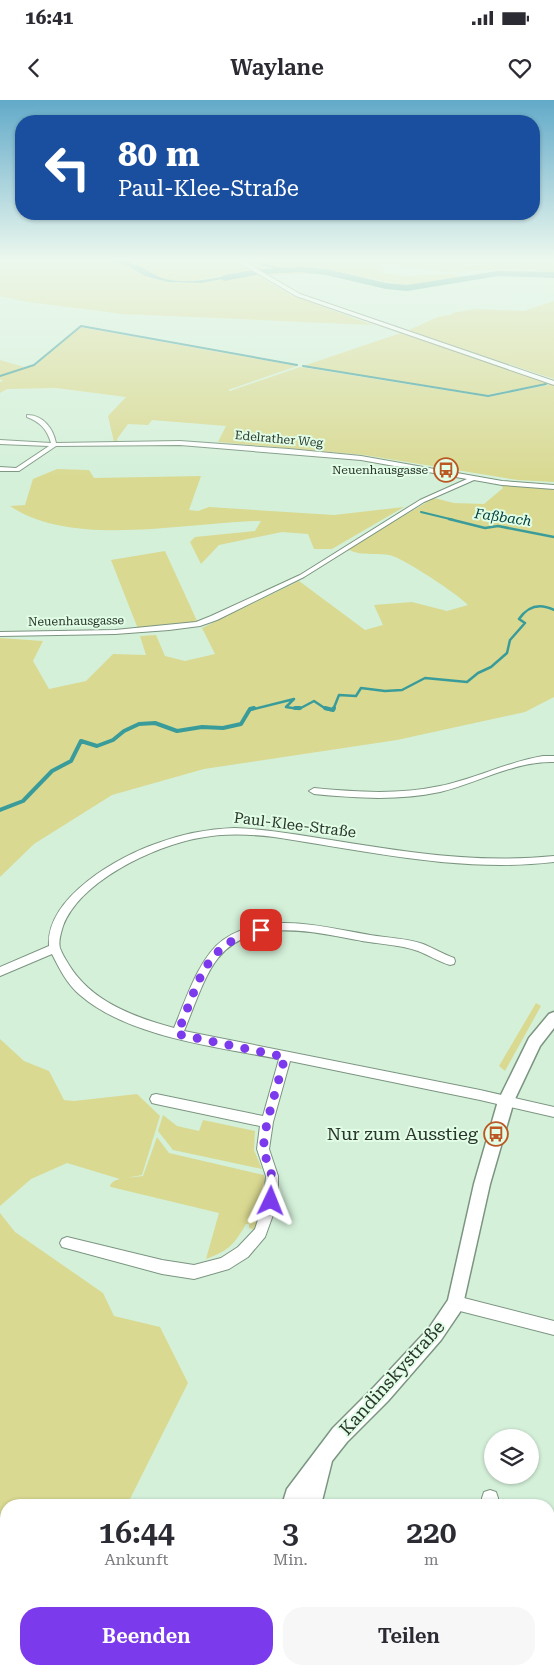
<!DOCTYPE html>
<html lang="de">
<head>
<meta charset="utf-8">
<style>
  :root { --surface:#fff; --page:#f7f7f7; --text:#2b2b33; --muted:#7c7c81; --accent:#7c3aed }
  body { margin:0; font-family:"Roboto Serif",serif; background:var(--page); color:var(--text); height:100vh; display:flex; flex-direction:column; font-size:19px; white-space:nowrap }
  * { box-sizing:border-box; margin:0 }
  p { font-size:16px; color:var(--muted) }
  .icon { flex:none; width:28px; height:28px; fill:none; stroke:currentColor; stroke-width:2; stroke-linecap:round; stroke-linejoin:round }
  .map { position:relative; flex:1; overflow:hidden }
  .details { position:absolute; left:0px; top:1399px; width:555px; height:176px; display:flex; flex-direction:column; background:var(--surface); border-radius:20px 20px 0 0; box-shadow:0 1px 4px #0004 }
  .details>* { flex:none }
  .top-card { position:absolute; left:15px; top:15px; width:525px; height:105px; border-radius:20px; box-shadow:0 1px 4px #0004; background:#1a4fa0; color:#fff; overflow:hidden }
  .buttons { position:absolute; left:484px; top:1329px; display:grid; gap:10px }
  .buttons a { display:grid; place-items:center; width:55px; height:55px; border-radius:50%; background:var(--surface); box-shadow:0 1px 4px #0004; font-size:25px }
  .pin { position:absolute; display:grid; place-items:center; width:42px; height:42px; color:#fff; margin:-21px; border-radius:10px; box-shadow:0 2px 8px #0006 }
  .me { position:absolute; width:55px; margin:-28px; rotate:2deg; stroke-linejoin:round; filter:drop-shadow(0 0 4px #0008) }
  .turn { display:flex; align-items:center; gap:18px; height:105px; padding:0 20px; font-size:22px }
  .turn .icon { width:65px; height:65px; stroke-width:2.5 }
  .turn b { display:block; font-size:35px; line-height:42px }
  .eta { display:flex; justify-content:space-evenly; align-items:center; height:85px; text-align:center }
  .eta b { font-size:30px; font-weight:600; line-height:35px }
  .action { display:flex; gap:10px; margin-top:auto; padding:10px 20px }
  .action a { flex:1; height:58px; border-radius:20px; background:var(--accent); color:#fff; font-size:20px; font-weight:600; line-height:58px; text-align:center }
  .action a+a { background:var(--page); color:var(--text) }
  .status { display:flex; justify-content:space-between; align-items:center; height:35px; padding:0 25px; background:var(--surface); direction:ltr }
  .status svg { height:14px; fill:currentColor }
  header { display:flex; justify-content:space-between; align-items:center; height:65px; padding:0 20px; background:var(--surface); font-size:22px; font-weight:600 }
  .map>svg:first-child { display:block }
  .green { fill:#d9d991 }
  .water { fill:#3a9c9a }
  .lines { fill:none; stroke-linecap:round; stroke-linejoin:round }
  .stream-far2 { stroke:#3a9c9a; stroke-width:2 }
  .stream-far1 { stroke:#3a9c9a; stroke-width:2.5 }
  .stream { stroke:#3a9c9a; stroke-width:4 }
  .river { fill:#3a9c9a; fill-rule:evenodd }
  .minor-casing { stroke:#7b9580; stroke-width:2 }
  .tertiary-casing { stroke:#7b9580; stroke-width:3 }
  .secondary-casing { stroke:#7b9580; stroke-width:2 }
  .minor { fill:#fff; fill-rule:evenodd }
  .tertiary { fill:#fff; fill-rule:evenodd }
  .secondary { fill:#fff; fill-rule:evenodd }
  .route { stroke:#7c3aed; stroke-width:9; stroke-dasharray:0 16.2 }
  .labels { text-anchor:middle; stroke-width:4; stroke-linejoin:round; paint-order:stroke }
  .far-street-label { font-size:12px; fill:#2a352c; stroke:#e1fde6 }
  .far-poi-label { font-size:12px; fill:#2a352c; stroke:#e1fde6; text-anchor:end }
  .far-water-label { font-size:14px; font-style:italic; fill:#01403e; stroke:#e1fde6 }
  .street-label { font-size:15px; fill:#2a352c; stroke:#e1fde6 }
  .near-poi-label { font-size:18px; fill:#2a352c; stroke:#e1fde6; text-anchor:end }
  .near-street-label { font-size:18px; fill:#2a352c; stroke:#e1fde6 }
</style>
</head>
<body>
<div class="status"><b>16:41</b><svg viewBox="0 0 49 12"><path d="M0 12V9h3v3zM5 12V6h3v6zM10 12V3h3v9zM15 12V0h3v12zM26 1h20v11H26zM47 4h2v5h-2z"/></svg></div>
<header><svg class="icon" aria-label="back" viewBox="0 0 24 24"><path d="M15 5l-7 7 7 7"/></svg>Waylane<svg class="icon" aria-label="heart" viewBox="0 0 24 24"><path d="M12 20l-8-8c-3-5 5-10 8-4 3-6 11-1 8 4z"/></svg></header>
<div class="map">
<svg width="554" height="1574" viewBox="0 0 554 1574">
  <rect width="100%" height="100%" fill="#d4f0d9"/>
  <path class="green" d="M0 159H104L128 166 157 180 178 183H203L253 173 291 195 373 225 123 214 28 202 0 196Z
    M111 159H232L250 171 188 182 160 179 141 169Z
    M244 159H554V172L523 169 446 172 378 163 383 172 405 176 452 174 463 176 420 185H404L314 168 317 174H289L272 176 282 183H280L248 165Z
    M554 201V279L409 231 411 229 438 217 454 214 452 213 476 209 524 211Z
    M79 227 297 266 228 290 230 291 300 267 488 297 548 285 544 284 486 295 303 266 395 235 401 233 416 238 554 285V382L518 380 364 355 218 342 226 326 152 320 148 325 128 324 117 339 118 342H114L108 316 126 297 56 288 7 289 0 293V282L3 281 0 279V260L24 267 18 270 36 265Z
    M57 369 89 370 94 378 201 376 189 410 198 411 209 407 334 415 404 407 332 449H314L308 434 282 432 219 445 201 464 190 442 195 437 255 431 261 421C187 422 73 449 10 406L25 405 33 379Z
    M501 385 554 389V597L525 612 397 640 204 669 112 695 34 744 0 777V538L43 541 33 561 49 589 86 581 113 554 146 555 140 536 156 535 165 556 185 561 215 554 202 528 299 481 365 530 383 525 374 505 412 502 447 511 468 505C459 495 402 457 389 455 373 452 363 457 347 449L434 398 454 403 484 404 503 388Z
    M165 451 197 521 183 525 138 529 111 460Z
    M536 903 541 906 505 971 499 966Z
    M0 939 24 961 49 971 64 1000 74 1001 137 994 160 1016 142 1075 120 1079 67 1063 31 1079 0 1106Z
    M163 1015 177 1026 199 1031 203 1020 255 1031 254 1050 262 1069 173 1050 158 1031Z
    M157 1037 169 1053 264 1075C268 1094 264 1114 255 1130L249 1128V1124H246C234 1145 228 1151 206 1159L219 1113 111 1087 110 1086C114 1076 133 1078 143 1076Z
    M0 1113 15 1132 103 1193 114 1216 160 1227 188 1283 127 1405H6V1464L0 1462Z"/>
  <path class="water" d="M104 159C119 159 132 162 145 169 151 172 156 176 162 178 190 186 219 177 247 171L253 173 202 183 168 182 145 176 128 166Z"/>
  <g class="lines">
    <path class="stream-far2" d="M247 159 262 161 261 164 280 169
      M303 266 488 296 546 284
      M0 276 34 265 81 226 297 265
      M421 412 454 420"/>
    <path class="stream-far1" d="M449 419 485 428 498 426 554 437
      M250 610 294 599 286 607 299 609 314 601 326 609 331 610
      M333 610 339 595 356 596 361 588 385 591 402 590 425 578 467 582 478 573 491 567 507 553 510 540 525 523 519 519C528 506 540 503 554 510"/>
    <path class="stream" d="M295 608H300
      M325 608 333 610 334 608
      M0 710 23 701 52 671 71 661 81 641 97 646 113 640 124 631 139 624 155 623 177 631 202 627 223 628 241 624 250 609 254 608"/>
    <path class="river" d="M300 167 326 169 386 183 407 185 498 171 554 172V178L498 176 407 191 386 189 326 175 300 172 262 174 224 181 220 178 224 175 262 169Z"/>
    <g class="minor-casing">
      <path id="minor" d="M27 315C43 315 53 328 56 343L180 341 289 349 361 356 502 381 554 385V389L502 385 474 380 424 402 304 477 217 520 200 526 169 530 115 534 0 536V532L115 530 196 522 211 516 300 475 420 400 467 379 361 360 180 345 56 346 19 371H0V367L16 368 49 346 0 344V340L51 343C47 329 40 322 27 317Z
        M543 656H554V662C514 661 478 683 440 692 398 701 356 698 314 694L309 691 314 688C356 692 398 695 440 686 475 679 507 662 543 656Z
        M234 728C267 729 299 735 331 740 405 752 479 764 554 756V762C460 773 367 751 274 737 249 734 224 733 199 738 154 746 80 781 63 826 61 833 58 841 60 848 62 854 66 860 69 865 92 902 134 917 174 928 185 902 199 857 223 840 265 810 324 827 370 835 387 838 407 838 423 844 433 848 443 854 454 858L455 861 454 864 450 865C439 862 429 855 418 851 401 845 380 844 362 841 316 833 253 815 218 858 204 875 193 910 184 931L480 990 554 1007V1017L480 1000 290 961 273 1022 269 1049 278 1076V1101L265 1137 248 1157 229 1169 194 1179 162 1174 62 1147 60 1143 62 1139 67 1137 162 1160 194 1165 221 1158 238 1147 255 1129 264 1101 266 1076 257 1049 260 1026 156 1004 152 1003 150 999 152 995 156 994 263 1016 279 959C218 947 128 937 80 895 67 884 59 868 52 854L0 876V867L49 846C46 797 119 756 158 743 182 734 208 729 234 728Z
        M456 1196 554 1221V1235L456 1210 451 1208 449 1203 451 1198Z
        M490 1390 496 1392 498 1398V1405H482V1398L484 1392Z
        M458 1569H476L475 1574H457Z"/>
    </g>
    <g class="tertiary-casing">
      <path id="tertiary" d="M554 912V928L540 946 514 1001 490 1084 462 1209 441 1240 388 1301 347 1342 332 1361 321 1405H282L287 1389 333 1328 374 1287 429 1228 448 1200 474 1084 498 1001 529 938 549 914Z
        M254 1569H276L275 1574H253Z"/>
    </g>
    <g class="secondary-casing">
      <path id="secondary" d="M233 159H240L300 194 554 281V285L296 196Z"/>
    </g>
    <use href="#minor" class="minor"/>
    <use href="#tertiary" class="tertiary"/>
    <use href="#secondary" class="secondary"/>
  </g>
  <linearGradient id="sky" x2="0" y2="1"><stop stop-color="#62aac9"/><stop offset="0.42" stop-color="#ecf8ee"/><stop offset="1" stop-color="#ecf8ee" stop-opacity="0"/></linearGradient>
  <rect width="554" height="379" fill="url(#sky)"/>
  <g class="lines">
    <path class="route" d="M261 830C202 843 199 885 177 934L285 957 267 1022 263 1049 272 1076 271 1101"/>
  </g>
  <defs>
    <g id="bus-ring" transform="scale(1.25)"><circle r="9.5" fill="#e1fde6" stroke="#bb5722" stroke-width="1.5"/><path d="M-5-6H5V4H4V6H2V4H-2V6H-4V4H-5ZM-3.5-4V0h7V-4ZM-3.5 1.2v1.5H-2V1.2ZM2 1.2v1.5H3.5V1.2Z" fill="#bb5722"/></g>
  </defs>
  <g fill-rule="evenodd">
    <use href="#bus-ring" x="446" y="370"/>
    <use href="#bus-ring" x="496" y="1034"/>
  </g>
  <g class="labels">
    <g class="far-street-label">
      <text transform="translate(279 339) rotate(5)" y="4">Edelrather Weg</text>
      <text transform="translate(76 521) rotate(-1)" y="4">Neuenhausgasse</text>
    </g>
    <g class="far-poi-label">
      <text x="428" y="374">Neuenhausgasse</text>
    </g>
    <g class="far-water-label">
      <text transform="translate(503 417) rotate(8)" y="5">Faßbach</text>
    </g>
    <g class="street-label">
      <text transform="translate(295 725) rotate(7)" y="5">Paul-Klee-Straße</text>
    </g>
    <g class="near-poi-label">
      <text x="478" y="1040">Nur zum Ausstieg</text>
    </g>
    <g class="near-street-label">
      <text transform="translate(392 1278) rotate(-48)" y="6">Kandinskystraße</text>
    </g>
  </g>
</svg>
<div class="buttons">
<a><svg class="icon" aria-label="layers" viewBox="0 0 24 24"><path d="M12 4l9 5-9 5-9-5zM3 14l9 5 9-5"/></svg></a>
</div>
<div class="pin" style="left:261px;top:830px;background:#d93025"><svg class="icon" aria-label="arrive" viewBox="0 0 24 24"><path d="M6 21V4h12l-3 4 3 4H6"/></svg></div>
<svg class="me" style="left:271px;top:1101px" viewBox="-20 -20 40 40"><path d="M0-17L14 15 0 8-14 15z" fill="#7c3aed" stroke="#fff" stroke-width="4"/></svg>
<div class="top-card">
<div class="turn"><svg class="icon" aria-label="left" viewBox="0 0 24 24"><path d="M17 20v-9H6M10 6l-5 5 5 5"/></svg><div><b>80 m</b>Paul-Klee-Straße</div></div>
</div>
<section class="details">
<div class="eta">
<div><b>16:44</b><p>Ankunft</p></div>
<div><b>3</b><p>Min.</p></div>
<div><b>220</b><p>m</p></div>
</div>
<div class="action"><a>Beenden</a><a>Teilen</a></div>
</section>
</div>
</body>
</html>
